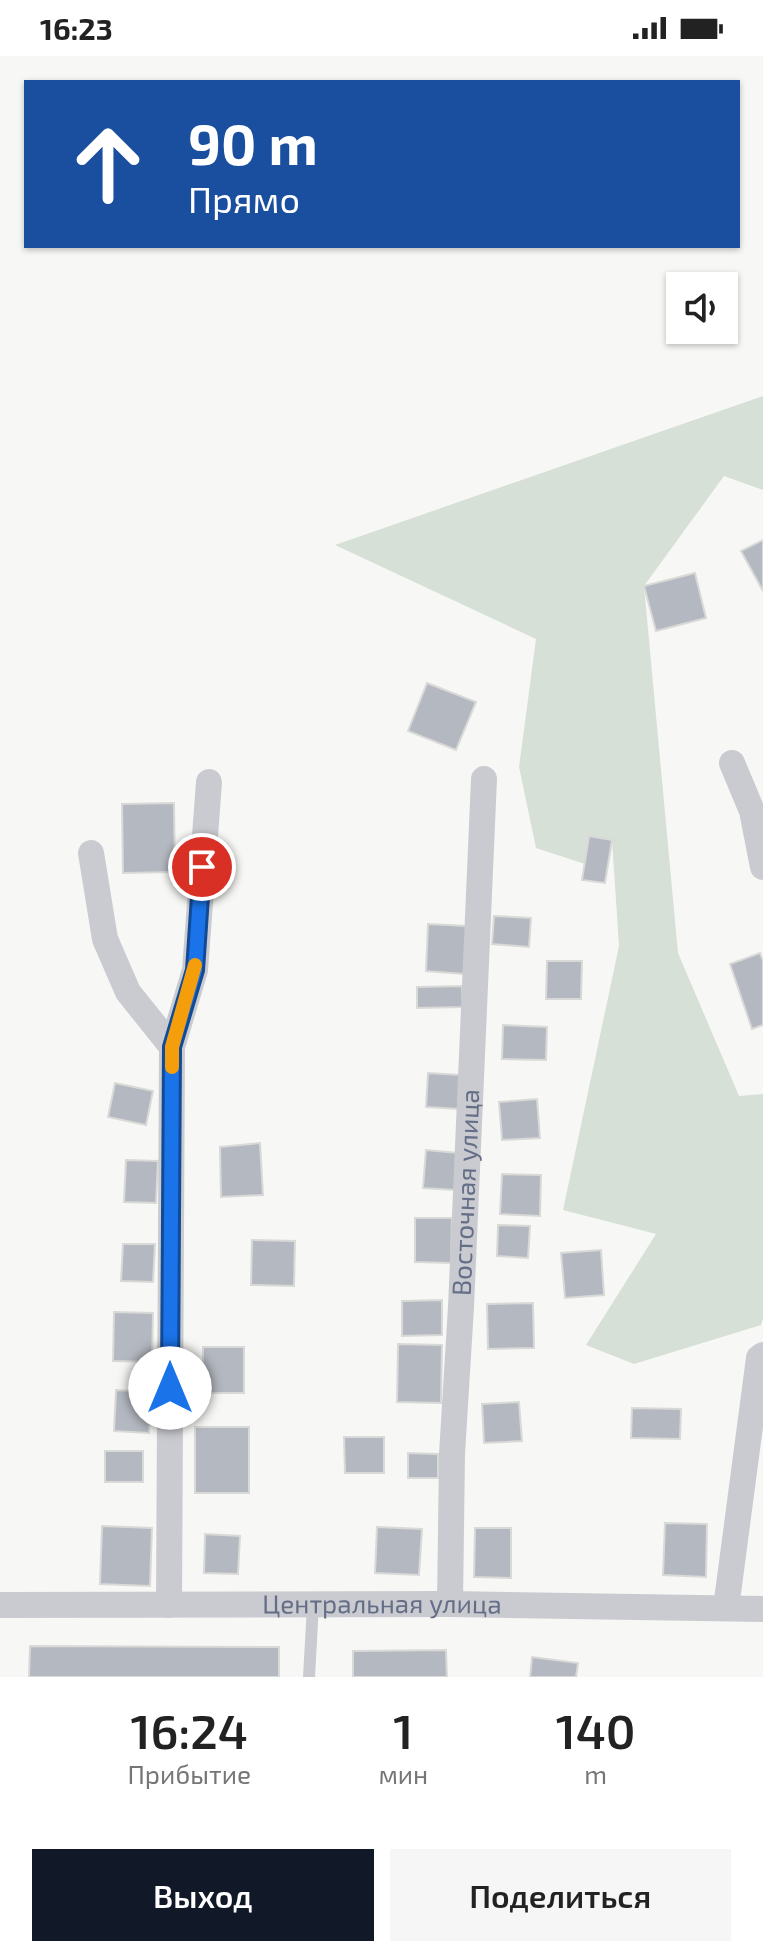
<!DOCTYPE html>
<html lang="ru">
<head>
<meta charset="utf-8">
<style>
  :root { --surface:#fff; --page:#f6f6f6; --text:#222; --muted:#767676; --accent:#111827 }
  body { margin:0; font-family:"Exo 2",sans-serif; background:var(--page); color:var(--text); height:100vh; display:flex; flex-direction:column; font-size:30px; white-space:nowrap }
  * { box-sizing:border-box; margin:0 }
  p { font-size:26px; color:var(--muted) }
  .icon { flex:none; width:44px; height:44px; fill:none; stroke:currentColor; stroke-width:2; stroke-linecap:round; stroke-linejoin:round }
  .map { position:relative; height:1621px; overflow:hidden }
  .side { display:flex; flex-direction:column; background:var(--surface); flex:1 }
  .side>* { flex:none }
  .guide { position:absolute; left:24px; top:24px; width:716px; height:168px; border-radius:0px; box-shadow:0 2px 6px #0004; background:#1a4fa0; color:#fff; overflow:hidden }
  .fabs { position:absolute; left:666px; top:216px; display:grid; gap:16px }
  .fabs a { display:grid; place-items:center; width:72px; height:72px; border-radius:0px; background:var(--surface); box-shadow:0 2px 6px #0004; font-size:40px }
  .pin { position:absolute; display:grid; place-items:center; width:68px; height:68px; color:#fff; margin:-34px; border:4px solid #fff; border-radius:50%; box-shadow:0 2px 8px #0007 }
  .me { position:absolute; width:88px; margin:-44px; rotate:0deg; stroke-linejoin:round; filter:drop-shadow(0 0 6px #0008) }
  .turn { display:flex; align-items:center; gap:28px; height:168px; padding:0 32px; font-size:36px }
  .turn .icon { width:104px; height:104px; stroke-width:2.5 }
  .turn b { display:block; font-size:56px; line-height:68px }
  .eta { display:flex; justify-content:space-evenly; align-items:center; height:136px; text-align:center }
  .eta b { font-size:48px; font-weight:600; line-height:56px }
  .cta { display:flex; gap:16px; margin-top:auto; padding:16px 32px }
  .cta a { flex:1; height:92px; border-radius:0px; background:var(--accent); color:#fff; font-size:32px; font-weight:600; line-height:92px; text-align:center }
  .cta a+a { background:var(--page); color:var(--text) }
  .status { display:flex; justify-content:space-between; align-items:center; height:56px; padding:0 40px; background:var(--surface); direction:ltr }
  .status svg { height:22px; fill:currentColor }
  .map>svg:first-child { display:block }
  .green { fill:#d7e0d6 }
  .building { fill:#b4b8c0; stroke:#d9d9d7; stroke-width:2 }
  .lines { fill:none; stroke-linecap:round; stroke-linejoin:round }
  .service { stroke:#cacbd0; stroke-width:12 }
  .minor { stroke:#cacbd0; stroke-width:26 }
  .route-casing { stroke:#114b97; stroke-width:20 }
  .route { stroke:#1a73e8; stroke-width:14 }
  .slow { stroke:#f59e0b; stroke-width:14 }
  .labels { text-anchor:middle; stroke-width:8; stroke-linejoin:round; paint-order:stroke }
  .street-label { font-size:26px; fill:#656e87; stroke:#fff }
</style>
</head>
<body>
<div class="status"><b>16:23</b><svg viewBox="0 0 49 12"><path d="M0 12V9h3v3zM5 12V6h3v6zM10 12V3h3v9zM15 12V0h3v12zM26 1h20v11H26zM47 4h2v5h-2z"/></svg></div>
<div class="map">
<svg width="763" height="1621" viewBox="0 0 763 1621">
  <rect width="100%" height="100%" fill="#f7f8f5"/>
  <path class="green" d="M763 340V434L724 420 644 530 678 897 739 1040 763 1038V1262L761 1269 634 1308 586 1289 656 1178 563 1154 619 890 612 784 589 780 585 808 536 792 519 711 536 583 335 489Z"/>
  <path class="building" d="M763 484V535L741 495Z
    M695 517 706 562 656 575 644 530Z
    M427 627 476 646 456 694 408 675Z
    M174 747 175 816 123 817 122 748Z
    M589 780 612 784 605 827 582 824Z
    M494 860 531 862 529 891 492 888Z
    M428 868 467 870 464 918 426 915Z
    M760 897 763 905V969L752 973 730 908Z
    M547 905H582L581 943H546Z
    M462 930 463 951 417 952V931Z
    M503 969 547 971 546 1004 502 1003Z
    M428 1017 461 1019 459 1053 426 1051Z
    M115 1027 153 1035 146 1069 108 1061Z
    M537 1043 540 1082 502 1084 499 1046Z
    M260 1087 263 1139 221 1141 220 1091Z
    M426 1094 458 1097 455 1134 423 1132Z
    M126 1104 158 1105 156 1147 124 1146Z
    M502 1118 541 1119 540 1160 500 1158Z
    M415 1162H452L451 1207 415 1206Z
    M498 1169 530 1170 528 1202 497 1200Z
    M252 1184 295 1185 294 1230 251 1229Z
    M123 1188H155L153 1226 121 1225Z
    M601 1194 604 1239 565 1242 561 1197Z
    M442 1244V1279L402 1280V1245Z
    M533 1247 534 1292 488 1293 487 1248Z
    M114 1256 153 1257 152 1306 113 1305Z
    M398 1288 442 1289 441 1347 397 1346Z
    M203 1291H244V1337H203Z
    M116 1334 152 1336 149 1377 114 1375Z
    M519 1346 522 1385 484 1387 482 1348Z
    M632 1352 681 1353 680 1383 631 1382Z
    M195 1371H249V1437H195Z
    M344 1381H384V1417H345Z
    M105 1395H143V1426H105Z
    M408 1397 438 1398V1422H408Z
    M665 1467 707 1468 706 1521 663 1519Z
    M102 1470 152 1472 150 1530 100 1528Z
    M377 1471 422 1473 419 1519 375 1517Z
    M475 1472H511V1522L474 1521Z
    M205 1478 240 1480 238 1518 204 1517Z
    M30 1590 279 1591V1621H29Z
    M446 1594 447 1621H353V1595Z
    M532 1601 578 1607 576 1621H530Z"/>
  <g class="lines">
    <path class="service" d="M309 1621 313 1549"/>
    <g class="minor">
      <path d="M732 707 752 755 763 811"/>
      <path d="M91 797 105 883 128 936 172 991 169 1549"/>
      <path d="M172 991 195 914 209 726"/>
      <path id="s1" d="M450 1548 452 1398 461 1251 484 723"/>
      <path id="s2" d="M0 1549 450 1548 763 1553"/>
      <path d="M726 1552 759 1302 763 1299"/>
    </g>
  </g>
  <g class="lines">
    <g class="route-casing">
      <path id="route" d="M170 1332 172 991 195 914 202 811"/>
    </g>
    <use href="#route" class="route"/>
    <path class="slow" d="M172 1011V991L195 909"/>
  </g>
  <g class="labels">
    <g class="street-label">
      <text dy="9" stroke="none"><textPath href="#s1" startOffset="412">Восточная улица</textPath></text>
      <text dy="9" stroke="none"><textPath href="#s2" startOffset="382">Центральная улица</textPath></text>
    </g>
  </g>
</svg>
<div class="fabs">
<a><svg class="icon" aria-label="sound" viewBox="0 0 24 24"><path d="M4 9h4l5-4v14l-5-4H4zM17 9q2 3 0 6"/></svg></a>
</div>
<div class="pin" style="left:202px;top:811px;background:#d93025"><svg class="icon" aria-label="arrive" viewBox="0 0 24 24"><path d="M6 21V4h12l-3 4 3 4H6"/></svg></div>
<svg class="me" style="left:170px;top:1332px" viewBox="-20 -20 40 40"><circle r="19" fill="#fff"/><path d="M0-13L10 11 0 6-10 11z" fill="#1a73e8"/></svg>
<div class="guide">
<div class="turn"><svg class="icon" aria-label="ahead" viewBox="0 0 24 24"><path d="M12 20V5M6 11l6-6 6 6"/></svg><div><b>90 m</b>Прямо</div></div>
</div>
</div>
<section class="side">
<div class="eta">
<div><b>16:24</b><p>Прибытие</p></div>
<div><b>1</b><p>мин</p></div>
<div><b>140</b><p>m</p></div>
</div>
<div class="cta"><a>Выход</a><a>Поделиться</a></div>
</section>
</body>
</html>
